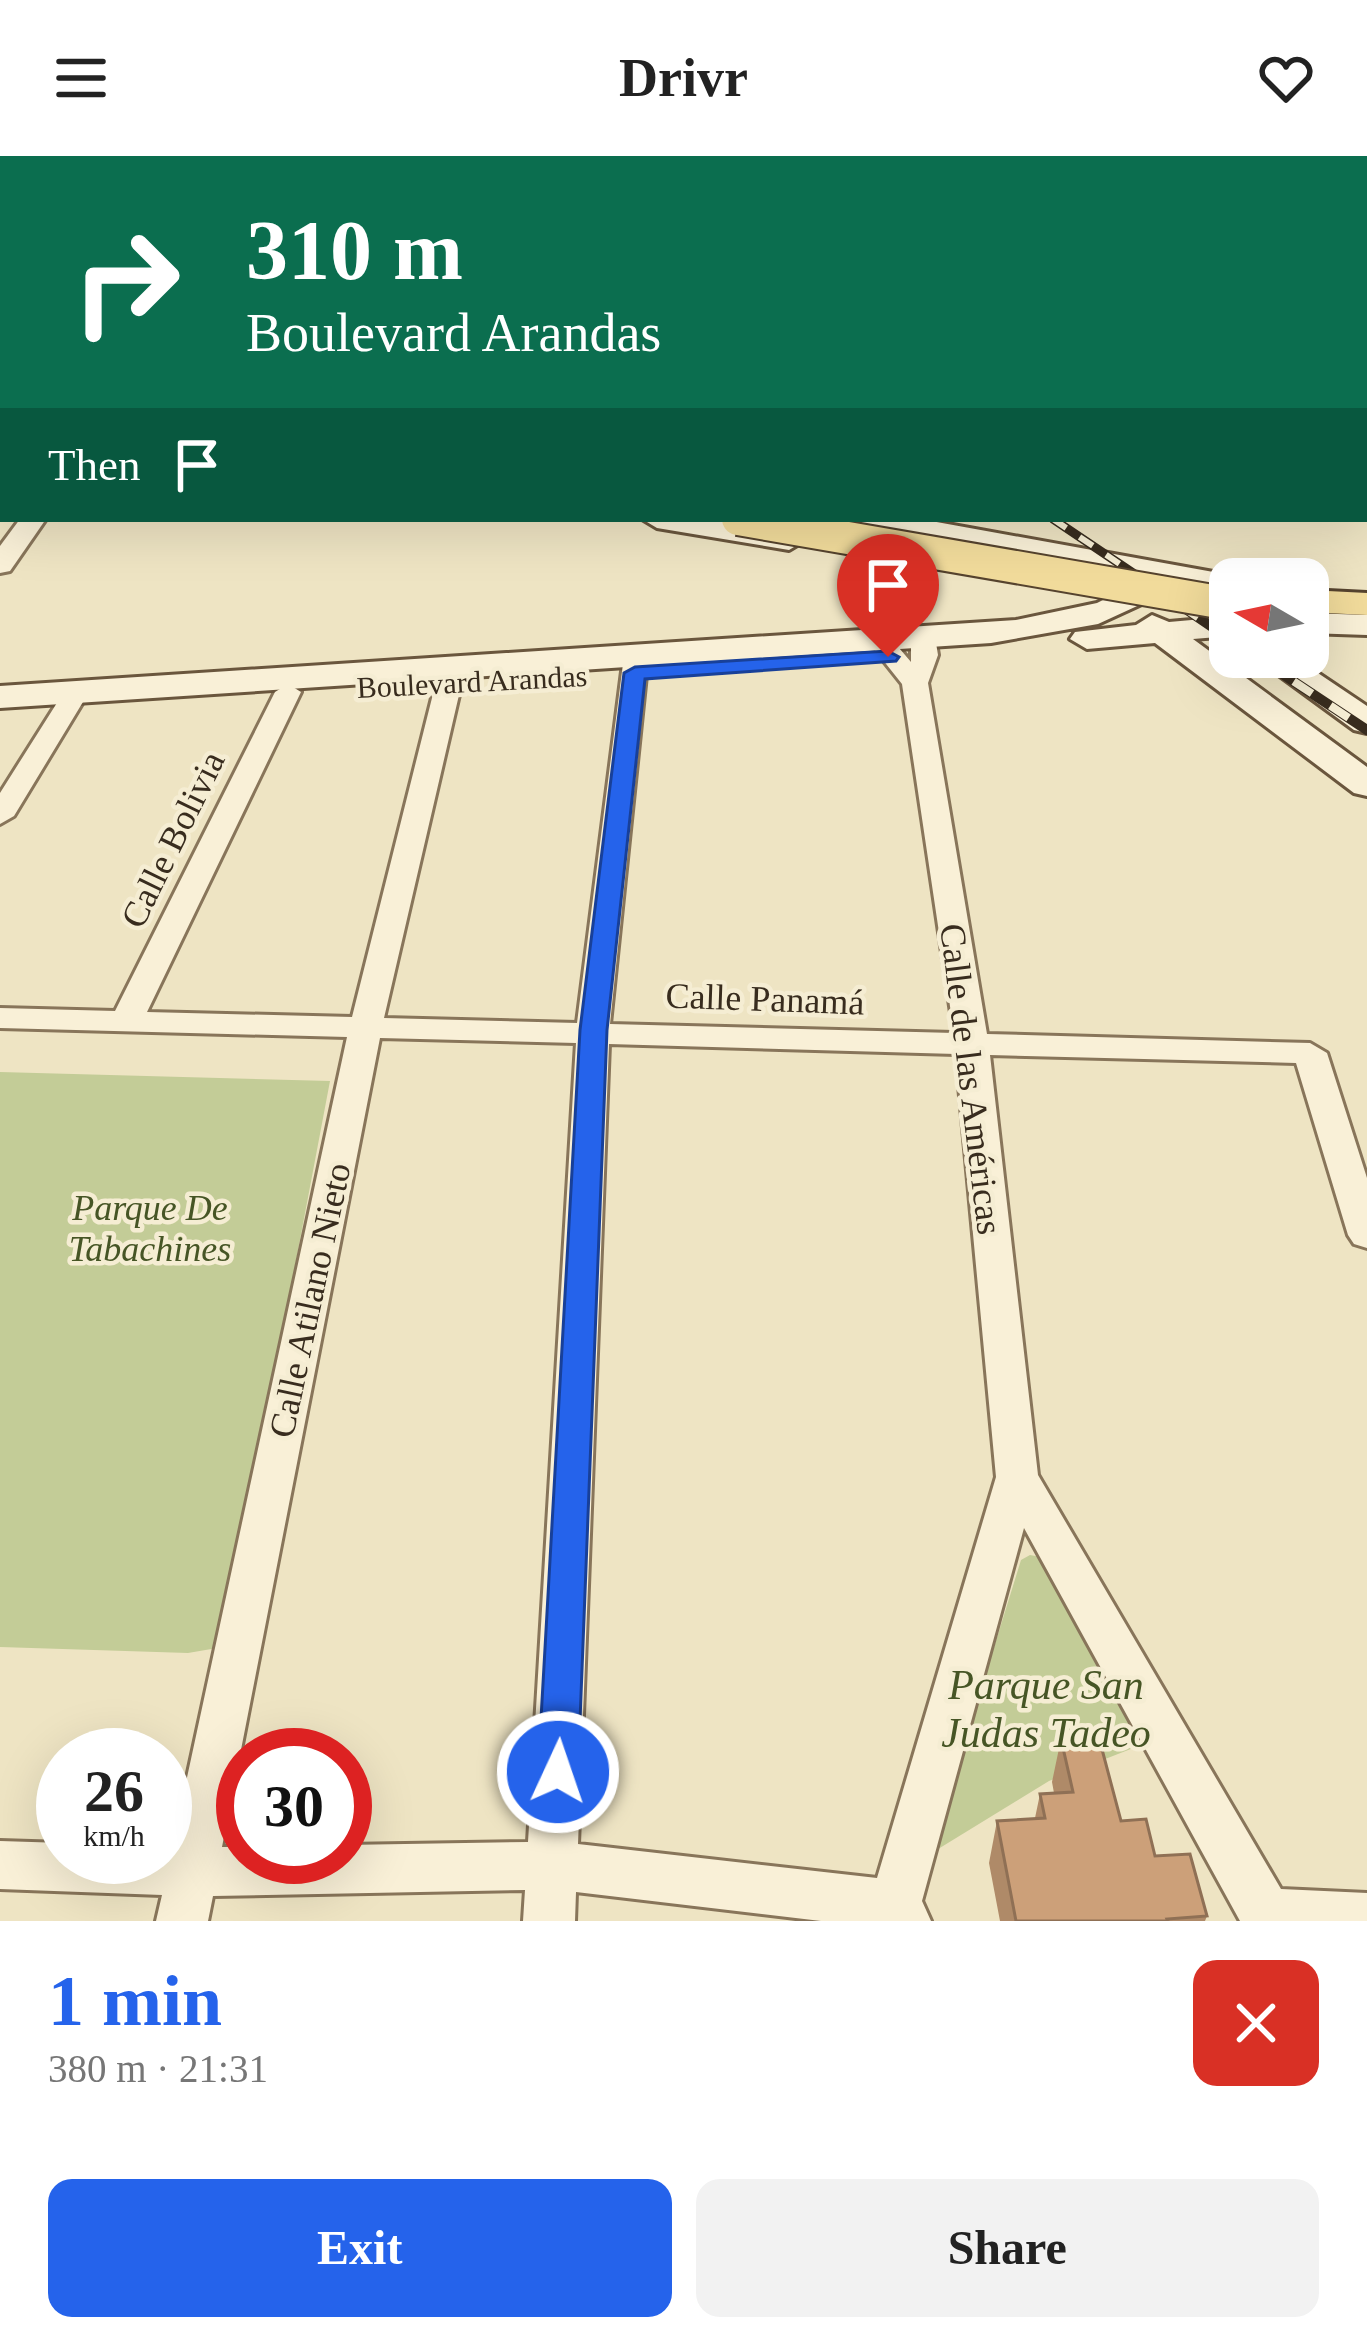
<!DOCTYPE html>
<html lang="en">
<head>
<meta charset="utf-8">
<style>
  :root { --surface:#fff; --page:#f2f2f2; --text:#222; --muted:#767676; --accent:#2563eb }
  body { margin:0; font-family:Georgia,serif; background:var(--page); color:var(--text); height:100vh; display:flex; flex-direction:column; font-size:45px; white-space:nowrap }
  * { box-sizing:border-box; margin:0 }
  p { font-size:39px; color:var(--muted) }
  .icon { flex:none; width:66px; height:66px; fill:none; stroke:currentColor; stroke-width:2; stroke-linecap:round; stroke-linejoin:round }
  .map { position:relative; height:1765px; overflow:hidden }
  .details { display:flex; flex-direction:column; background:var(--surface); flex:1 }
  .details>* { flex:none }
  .top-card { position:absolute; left:0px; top:0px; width:1368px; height:366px; box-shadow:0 12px 48px #0002; background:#0b6e4f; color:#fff; overflow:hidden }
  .needle { width:78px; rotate:279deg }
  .controls { position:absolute; left:1209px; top:402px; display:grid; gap:24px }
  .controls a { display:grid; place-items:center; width:120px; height:120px; border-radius:24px; background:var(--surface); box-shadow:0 12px 48px #0002; font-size:60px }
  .speed { position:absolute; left:36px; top:1572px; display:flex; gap:24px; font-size:60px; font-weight:700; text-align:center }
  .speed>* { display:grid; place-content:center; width:156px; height:156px; border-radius:50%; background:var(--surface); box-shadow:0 12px 48px #0002; line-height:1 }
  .speed small { font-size:30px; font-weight:400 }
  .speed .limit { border:18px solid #d22; background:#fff; color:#111 }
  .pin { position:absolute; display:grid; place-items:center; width:102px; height:102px; color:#fff; margin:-123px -51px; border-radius:50% 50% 50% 0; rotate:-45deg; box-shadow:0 0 12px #0007 }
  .pin .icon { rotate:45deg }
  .me { position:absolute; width:132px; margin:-66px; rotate:3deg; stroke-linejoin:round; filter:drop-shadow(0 0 9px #0008) }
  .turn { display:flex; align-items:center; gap:42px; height:252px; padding:0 48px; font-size:54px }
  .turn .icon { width:156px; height:156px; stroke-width:2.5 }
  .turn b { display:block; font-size:84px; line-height:102px }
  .then { display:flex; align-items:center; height:114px; padding:0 48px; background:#0003; gap:24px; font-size:45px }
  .round { display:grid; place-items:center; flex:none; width:126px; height:126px; border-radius:24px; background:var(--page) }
  .headline { display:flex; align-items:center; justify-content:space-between; height:204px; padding:0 48px }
  h1 { font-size:72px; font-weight:800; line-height:90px; color:var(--accent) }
  .button { display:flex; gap:24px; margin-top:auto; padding:24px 48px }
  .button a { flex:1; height:138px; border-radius:24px; background:var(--accent); color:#fff; font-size:48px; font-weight:800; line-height:138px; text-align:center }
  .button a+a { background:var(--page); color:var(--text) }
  header { display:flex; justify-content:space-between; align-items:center; height:156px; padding:0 48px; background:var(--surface); font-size:54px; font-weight:800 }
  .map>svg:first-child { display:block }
  .green { fill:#c3cc97 }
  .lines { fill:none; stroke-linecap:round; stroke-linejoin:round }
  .minor-casing { stroke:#88755a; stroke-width:6 }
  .tertiary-casing { stroke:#88755a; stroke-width:6 }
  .secondary-casing { stroke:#6a563d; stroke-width:6 }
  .primary-casing { stroke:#56432e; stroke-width:6 }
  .minor { fill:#f9f0d7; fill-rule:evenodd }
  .tertiary { fill:#f9f0d7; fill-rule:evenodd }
  .secondary { fill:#f9f0d7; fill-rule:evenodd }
  .primary { fill:#f1db9b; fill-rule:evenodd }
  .rail-far2-casing { stroke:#382c1e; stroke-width:6 }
  .rail-far1-casing { stroke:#382c1e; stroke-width:9 }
  .rail-casing { stroke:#382c1e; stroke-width:10 }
  .rail-far2 { stroke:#f5edd3; stroke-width:4.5; stroke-dasharray:14; stroke-linecap:butt }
  .rail-far1 { stroke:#f5edd3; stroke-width:6; stroke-dasharray:16; stroke-linecap:butt }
  .rail { stroke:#f5edd3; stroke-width:8; stroke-dasharray:22; stroke-linecap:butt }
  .primary-bridge-casing { stroke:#56432e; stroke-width:36; stroke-linecap:butt }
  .primary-bridge { stroke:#f1db9b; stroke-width:32 }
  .wall { fill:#af8a68 }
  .building { fill:#cca079; stroke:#8f7055; stroke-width:3 }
  .route { fill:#2563eb; stroke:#184099; stroke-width:3 }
  .labels { text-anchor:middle; stroke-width:9; stroke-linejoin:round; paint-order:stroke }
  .far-street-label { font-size:30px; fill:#382c1e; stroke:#f5edd3 }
  .street-label { font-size:36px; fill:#382c1e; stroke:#f5edd3 }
  .park-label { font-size:36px; font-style:italic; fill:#465525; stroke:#f5edd3 }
  .near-park-label { font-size:42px; font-style:italic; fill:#465525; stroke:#f5edd3 }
</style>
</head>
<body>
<header><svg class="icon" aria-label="menu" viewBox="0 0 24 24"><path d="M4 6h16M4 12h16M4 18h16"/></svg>Drivr<svg class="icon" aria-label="heart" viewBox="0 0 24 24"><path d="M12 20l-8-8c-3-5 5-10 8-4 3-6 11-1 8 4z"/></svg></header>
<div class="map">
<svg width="1367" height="1765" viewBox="0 0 1367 1765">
  <rect width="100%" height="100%" fill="#eee4c3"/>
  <path class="green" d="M0 916 330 925 223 1491 188 1497 0 1491Z
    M1030 1399 1046 1402 1141 1589 1049 1625 930 1698 1021 1404Z"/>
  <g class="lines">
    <g class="minor-casing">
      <path id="minor" d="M604 0H621L623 3H606Z
        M828 0H846L848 3H830Z
        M1365 148H1367V158H1365Z
        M0 153H3L0 165Z
        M1365 213 1367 214V226L1365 225Z
        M1365 314H1367V326H1365Z
        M923 474 935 481 938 499 928 527 987 878 1310 887 1327 897 1367 1022V1092L1354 1088 1348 1079 1296 907 990 899 1038 1319 1281 1733 1367 1737V1765H1240L1024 1372 922 1745 931 1765H821L576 1736 575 1765H523L525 1734 213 1740 208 1765H156L162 1739 0 1733V1685L63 1687V1701H165V1691H172L347 881 0 872V852L115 855 275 536 288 528 301 536 147 856 352 861 436 526 449 518 462 526 384 862 577 867 624 500 636 493 648 500 610 868 954 877 902 528 867 484 879 477 888 479 911 506V481ZM380 882 576 887 528 1686 345 1689V1701H243V1691H222ZM609 888 956 898 996 1321 877 1722 578 1688Z
        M76 528 89 536 14 660 0 668V637L67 531Z"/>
    </g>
    <g class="tertiary-casing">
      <path id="tertiary" d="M20 363H46L10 415 0 417V390Z"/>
    </g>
    <g class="secondary-casing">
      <path id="secondary" d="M1176 0H1228L1230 3H1178Z
        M1269 0H1320L1322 3H1271Z
        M1365 10 1367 11V23L1365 22Z
        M642 363C677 363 781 360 804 385L789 394 657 372Z
        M855 363H920L1241 421 1230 423V438L1209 434 1230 453V480L1193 483 1367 611V640L1354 637 1155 487 1087 493 1070 483 1075 476 1136 469 1152 459 1169 466 1203 463 1172 434 1098 468 991 487 0 552V530L1016 464 1097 447 1147 422 870 372Z
        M1308 457 1367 459V479L1308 477Z
        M1254 501H1294L1367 550V577L1354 574Z"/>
    </g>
    <g class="primary-casing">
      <path id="primary" d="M0 232H3V250H0Z
        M1308 434 1367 437V459L1308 456Z"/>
    </g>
    <use href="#minor" class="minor"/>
    <use href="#tertiary" class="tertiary"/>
    <use href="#secondary" class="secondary"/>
    <use href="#primary" class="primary"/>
    <g class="rail-far2-casing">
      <path id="rail-far2" d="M518 0 522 3"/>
    </g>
    <g class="rail-far1-casing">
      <path id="rail-far1" d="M1053 363 1185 452"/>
    </g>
    <g class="rail-casing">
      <path id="rail" d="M1180 449 1230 483
        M1257 501 1367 574"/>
    </g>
    <use href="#rail-far2" class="rail-far2"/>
    <use href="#rail-far1" class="rail-far1"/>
    <use href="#rail" class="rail"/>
    <g class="primary-bridge-casing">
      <path id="primary-bridge" d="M738 363 1230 448"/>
    </g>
    <use href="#primary-bridge" class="primary-bridge"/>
  </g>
  <path class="wall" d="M1061 1583 1121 1665 1155 1700 1207 1760 1205 1765H1000L989 1707 997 1665 1035 1662 1040 1638 1054 1637 1052 1626Z"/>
  <path class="building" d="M1099 1582 1121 1665 1146 1663 1155 1700 1190 1698 1207 1760 1167 1763 1168 1765H1016L997 1665 1045 1662 1040 1638 1073 1636 1061 1583Z"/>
  <path class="route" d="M888 495 899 501 896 505 645 523 607 874 578 1616 572 1629 558 1635 543 1629 538 1616 580 874 624 517 635 511Z"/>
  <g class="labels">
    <g class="far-street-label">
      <text transform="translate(472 526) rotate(-3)" y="10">Boulevard Arandas</text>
    </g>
    <g class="street-label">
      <text transform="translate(172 683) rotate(-64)" y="13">Calle Bolivia</text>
      <text transform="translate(765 842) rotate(2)" y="13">Calle Panamá</text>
      <text transform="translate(972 923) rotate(83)" y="13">Calle de las Américas</text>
      <text transform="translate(309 1144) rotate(-78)" y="13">Calle Atilano Nieto</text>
    </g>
    <g class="park-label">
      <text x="150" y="1064">Parque De<tspan x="150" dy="41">Tabachines</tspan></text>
    </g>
    <g class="near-park-label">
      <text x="1046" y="1543">Parque San<tspan x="1046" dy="48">Judas Tadeo</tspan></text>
    </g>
  </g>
</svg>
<div class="controls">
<a><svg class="needle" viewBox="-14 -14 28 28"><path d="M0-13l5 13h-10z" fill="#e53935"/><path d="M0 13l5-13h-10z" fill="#767676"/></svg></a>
</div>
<div class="speed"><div>26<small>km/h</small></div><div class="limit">30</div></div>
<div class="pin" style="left:888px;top:501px;background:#d93025"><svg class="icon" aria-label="arrive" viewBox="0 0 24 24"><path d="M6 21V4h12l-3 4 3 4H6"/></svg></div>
<svg class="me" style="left:558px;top:1616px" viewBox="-20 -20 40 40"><circle r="17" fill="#2563eb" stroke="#fff" stroke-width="3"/><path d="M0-11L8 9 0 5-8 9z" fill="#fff"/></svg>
<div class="top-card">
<div class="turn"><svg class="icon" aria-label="right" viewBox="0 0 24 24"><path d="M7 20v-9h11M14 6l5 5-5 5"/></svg><div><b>310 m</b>Boulevard Arandas</div></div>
<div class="then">Then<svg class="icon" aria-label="arrive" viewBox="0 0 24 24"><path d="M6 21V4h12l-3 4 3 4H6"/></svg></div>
</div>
</div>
<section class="details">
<div class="headline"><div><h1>1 min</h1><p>380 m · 21:31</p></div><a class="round" style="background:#d93025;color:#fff"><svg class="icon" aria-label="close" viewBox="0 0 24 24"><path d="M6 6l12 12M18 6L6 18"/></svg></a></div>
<div class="button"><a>Exit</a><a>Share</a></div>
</section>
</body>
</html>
